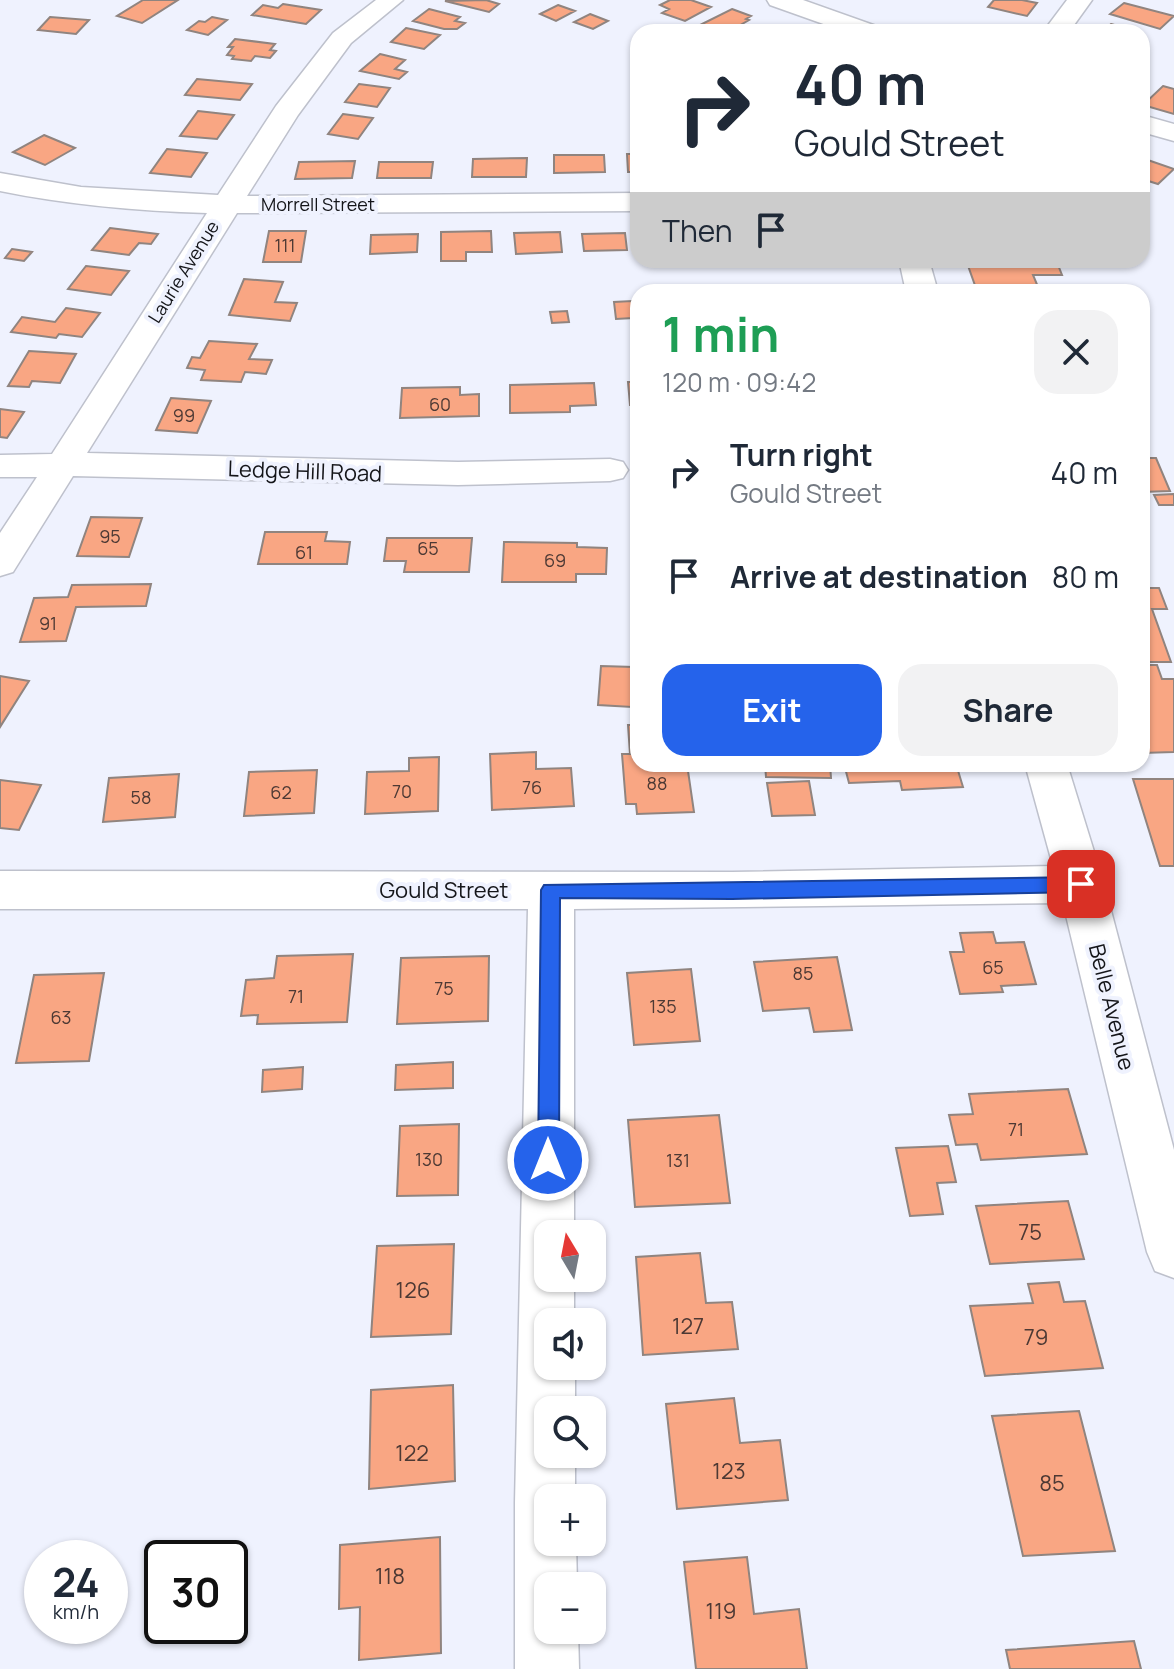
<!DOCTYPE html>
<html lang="en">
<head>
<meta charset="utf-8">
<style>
  :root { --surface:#fff; --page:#f2f2f3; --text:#1f2937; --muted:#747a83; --accent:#2563eb }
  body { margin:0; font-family:Manrope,sans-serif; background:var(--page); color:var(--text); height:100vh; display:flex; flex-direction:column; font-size:30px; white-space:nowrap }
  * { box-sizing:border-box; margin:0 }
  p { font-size:26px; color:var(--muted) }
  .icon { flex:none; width:44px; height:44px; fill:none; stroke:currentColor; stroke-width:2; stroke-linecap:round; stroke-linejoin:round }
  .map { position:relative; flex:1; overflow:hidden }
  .drawer { position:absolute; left:630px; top:284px; width:520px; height:488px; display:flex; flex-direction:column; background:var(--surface); border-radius:24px; box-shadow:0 2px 6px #0004 }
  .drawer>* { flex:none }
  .top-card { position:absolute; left:630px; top:24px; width:520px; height:244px; border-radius:24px; box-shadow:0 2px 6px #0004; background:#fff; color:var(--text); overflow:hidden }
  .needle { width:52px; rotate:350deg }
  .buttons { position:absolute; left:534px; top:1220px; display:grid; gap:16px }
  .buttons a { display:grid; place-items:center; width:72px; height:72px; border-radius:16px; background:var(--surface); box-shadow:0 2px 6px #0004; font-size:40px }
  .speed { position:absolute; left:24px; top:1540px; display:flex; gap:16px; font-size:40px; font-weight:700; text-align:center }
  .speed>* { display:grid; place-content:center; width:104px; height:104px; border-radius:50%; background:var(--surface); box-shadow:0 2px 6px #0004; line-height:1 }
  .speed small { font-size:20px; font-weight:400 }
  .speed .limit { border:4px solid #111; border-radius:12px; background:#fff; color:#111 }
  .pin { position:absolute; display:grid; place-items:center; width:68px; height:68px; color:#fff; margin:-34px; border-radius:16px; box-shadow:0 4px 12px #0006 }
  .me { position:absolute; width:88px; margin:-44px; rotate:0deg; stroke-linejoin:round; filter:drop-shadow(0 0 6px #0008) }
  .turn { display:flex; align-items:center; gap:28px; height:168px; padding:0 32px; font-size:36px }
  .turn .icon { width:104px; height:104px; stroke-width:2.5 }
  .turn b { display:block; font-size:56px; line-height:68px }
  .then { display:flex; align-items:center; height:76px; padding:0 32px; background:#0003; gap:16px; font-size:30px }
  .round { display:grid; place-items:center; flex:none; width:84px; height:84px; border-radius:24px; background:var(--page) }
  .headline { display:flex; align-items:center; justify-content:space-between; height:136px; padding:0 32px }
  h1 { font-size:48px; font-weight:700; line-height:60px; color:#1e9e55 }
  .button { display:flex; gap:16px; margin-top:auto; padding:16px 32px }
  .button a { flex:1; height:92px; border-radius:24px; background:var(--accent); color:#fff; font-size:32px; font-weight:700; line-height:92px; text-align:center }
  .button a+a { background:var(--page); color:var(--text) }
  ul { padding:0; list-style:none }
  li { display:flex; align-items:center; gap:24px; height:104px; padding:0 32px }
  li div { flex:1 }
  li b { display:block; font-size:30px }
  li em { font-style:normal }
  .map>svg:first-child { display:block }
  .building { fill:#f9a683; stroke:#90847f; stroke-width:2 }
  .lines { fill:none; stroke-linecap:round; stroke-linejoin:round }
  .minor-casing { stroke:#bec1cc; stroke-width:3 }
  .minor { fill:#fff; fill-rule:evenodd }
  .route { fill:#2563eb; stroke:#184099; stroke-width:2 }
  .labels { text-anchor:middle; stroke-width:8; stroke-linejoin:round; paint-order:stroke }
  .far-street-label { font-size:18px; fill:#141519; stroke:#eff2fe }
  .number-label { font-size:18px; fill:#4d3934 }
  .street-label { font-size:22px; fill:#141519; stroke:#eff2fe }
  .near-number-label { font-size:22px; fill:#4d3934 }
</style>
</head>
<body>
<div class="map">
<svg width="1174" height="1669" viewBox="0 0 1174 1669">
  <rect width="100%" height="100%" fill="#eff2fe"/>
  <path class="building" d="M143 0H178L142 23 117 16Z
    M486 0 499 4 489 12 445 1Z
    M670 0H691L711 7 685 21 662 13 669 9 660 5Z
    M994 0H1022L1037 3 1027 16 988 7Z
    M1124 3 1174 16 1160 29 1110 14Z
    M283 4 321 10 306 24 252 15 263 5 278 8Z
    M558 5 575 11 556 21 540 14Z
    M429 9 460 17 455 21 465 23 457 29H444L413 21Z
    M732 9 751 16 746 19 749 20 728 32H703L694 28Z
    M590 14 608 21 593 29 574 22Z
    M50 17 89 20 76 34 38 30Z
    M212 17 227 20 208 35 187 30 199 21 205 22Z
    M1111 24 1139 32H1101Z
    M406 28 440 35 424 49 391 42Z
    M235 39 275 44 270 50 276 51 270 58 255 56 251 61 232 59 234 56 227 55 233 47H228Z
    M380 54 405 60 395 69 407 72 399 79 360 71Z
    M197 79 252 84 240 100 185 95Z
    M359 84 390 88 377 107 345 102Z
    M1163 86 1174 89V114L1143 105Z
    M198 111 234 115 217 139 180 136Z
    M343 114 373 118 358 139 328 134Z
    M44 135 75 148 45 165 13 152Z
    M167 149 207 153 191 177 150 173Z
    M627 154H638V172H628Z
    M554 155H604L605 172 554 173Z
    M527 158 526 177H472L473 159Z
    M1142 158 1174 169 1158 184 1142 179Z
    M355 161 352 178 295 179 299 162Z
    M379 162H433L431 178H377Z
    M110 228 158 234 151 244 139 243 129 255 92 250Z
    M269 231H306L301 262H263Z
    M491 231 492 252H466V261H441V232Z
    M560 232 562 252 516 254 514 233Z
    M625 233 627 250 584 251 582 234Z
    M418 234 417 252 370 254 371 235Z
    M12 249 32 252 24 261 5 258Z
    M966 260H1056L1062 275H1033L1038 287 1048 286 1050 292 977 291Z
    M86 266 129 271 111 295 68 289Z
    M244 279 283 282 275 302 297 303 290 321 229 315Z
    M632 301 633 318 616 319 614 302Z
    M66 308 100 313 82 337 59 334 56 338 11 332 22 317 55 322Z
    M567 311 569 322 552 323 550 312Z
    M209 341 257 344 249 359 272 360 266 374 245 372 241 382 201 380 205 370 187 368 192 357 200 358Z
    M29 351 76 354 60 383 32 381 29 387 8 386Z
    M628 382H638V405H630Z
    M594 383 596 405 570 406V412L510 413V385Z
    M460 387V395L479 394V416L400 418 402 388Z
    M171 398 211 401 197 433 156 430Z
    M0 409 24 412 7 438 0 437Z
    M1142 458H1156L1170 491 1142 492Z
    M1174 494V505H1159L1154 495Z
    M91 517 142 518 129 557 77 556Z
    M265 532H327L325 541 350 542 347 564H258Z
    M387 538H472L469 572H404L406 561H384Z
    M504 542 577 543V547L607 548 606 574H576V582H502Z
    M151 584 146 606 76 607 66 641 20 642 34 598 68 597 72 585Z
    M1142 588H1159L1167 609H1152L1171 662H1142Z
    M1142 665H1157L1162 679H1174V752L1142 753Z
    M601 666 634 667 632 707 598 705Z
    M0 676 29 681 0 727Z
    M628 725H638V764H687L694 812 637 814 636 804H626L622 754H630Z
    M536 752V769L571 768 574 806 492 810 490 754Z
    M439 757 438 811 365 814 367 772 409 771V758Z
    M765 764H830L831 778 766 777Z
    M844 764H956L963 787 902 790 900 781 849 783Z
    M317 770 314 813 244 816 249 772Z
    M179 774 175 817 103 822 109 778Z
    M1133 779H1174V866H1160Z
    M0 780 41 785 19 830 0 828Z
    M809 781 815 815 772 816 767 783Z
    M993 932 996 943 1024 942 1036 984 1001 986 1003 992 960 994 950 952H964L960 933Z
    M353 954 347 1022 257 1024 258 1015 241 1016 246 980 274 978 277 956Z
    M489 956 488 1021 397 1024 401 958Z
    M837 957 852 1030 814 1032 809 1008 763 1011 754 962Z
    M691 969 700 1041 634 1045 627 973Z
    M104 973 89 1061 16 1063 34 975Z
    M453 1062V1088L395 1090 396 1065Z
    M303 1067 302 1089 262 1092 263 1070Z
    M1068 1089 1087 1154 981 1160 977 1144 956 1145 949 1115 973 1114 969 1094Z
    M719 1115 730 1203 635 1207 628 1120Z
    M459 1124 458 1195 397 1196 400 1126Z
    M948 1146 956 1182 937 1183 943 1214 910 1216 896 1148Z
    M1068 1201 1084 1259 990 1264 976 1206Z
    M454 1244 451 1334 371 1337 377 1246Z
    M700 1253 706 1303 732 1302 738 1349 643 1355 636 1257Z
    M1059 1282 1064 1302 1085 1301 1103 1368 985 1376 970 1306 1033 1303 1028 1284Z
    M453 1385 455 1481 369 1489 371 1390Z
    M734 1398 740 1443 780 1440 788 1500 677 1509 666 1404Z
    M1079 1411 1115 1551 1023 1556 992 1416Z
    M440 1537 441 1653 359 1660 360 1607 339 1609 340 1545Z
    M747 1557 754 1614 799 1609 807 1669H696L684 1562Z
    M1134 1641 1141 1669H1010L1006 1650Z"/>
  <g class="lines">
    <g class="minor-casing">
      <path id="minor" d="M376 0H403L351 43 298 115 247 196 638 193V211L237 213 87 453 458 462 610 459 623 462 628 470 623 478 610 481 458 485 73 476 13 572 0 576V533L37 477H0V455L52 454 207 213C137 211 69 205 0 191V173L81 187 218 195 276 106 333 33Z
        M767 0H803L879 27 883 32H846L770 5Z
        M1067 0H1092L1069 32H1043Z
        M1142 115 1174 124V141L1142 132Z
        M899 260H929L938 292H906Z
        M1025 764H1067L1104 884 1174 1150V1278L1155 1271 1147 1252 1063 903 574 909V1234H548V1278H574V1322H548V1366H575V1410H548V1454H575V1498H548V1542H576L577 1586H548V1630H578L579 1669H515V1503L528 909H0V871L732 872 1053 866Z"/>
    </g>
    <use href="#minor" class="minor"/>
  </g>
  <path class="route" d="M1081 877 1087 879 1090 884 1087 890 1081 892 732 899 560 898 559 1160 556 1167 548 1170 541 1167 538 1160 541 890 544 885Z"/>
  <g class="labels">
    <g class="far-street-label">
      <text x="318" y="211">Morrell Street</text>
      <text transform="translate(184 272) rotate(-58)" y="6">Laurie Avenue</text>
    </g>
    <g class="number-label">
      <text x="285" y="252">111</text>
      <text x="440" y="411">60</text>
      <text x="184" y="422">99</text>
      <text x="110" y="543">95</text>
      <text x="428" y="555">65</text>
      <text x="304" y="559">61</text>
      <text x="555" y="567">69</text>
      <text x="48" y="630">91</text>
      <text x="657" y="790">88</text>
      <text x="532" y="794">76</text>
      <text x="402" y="798">70</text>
      <text x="281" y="799">62</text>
      <text x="141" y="804">58</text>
      <text x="993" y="974">65</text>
      <text x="803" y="980">85</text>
      <text x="444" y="995">75</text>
      <text x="296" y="1003">71</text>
      <text x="663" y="1013">135</text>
      <text x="61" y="1024">63</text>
      <text x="1016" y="1136">71</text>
      <text x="429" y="1166">130</text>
      <text x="678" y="1167">131</text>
    </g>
    <g class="street-label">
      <text transform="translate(305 471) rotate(2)" y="8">Ledge Hill Road</text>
      <text x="444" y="898">Gould Street</text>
      <text transform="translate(1112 1007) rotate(76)" y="8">Belle Avenue</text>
    </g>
    <g class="near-number-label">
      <text x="1030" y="1240">75</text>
      <text x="413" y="1298">126</text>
      <text x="688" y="1334">127</text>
      <text x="1036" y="1345">79</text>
      <text x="412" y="1461">122</text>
      <text x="729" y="1479">123</text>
      <text x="1052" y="1491">85</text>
      <text x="390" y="1584">118</text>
      <text x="721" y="1619">119</text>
    </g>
  </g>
</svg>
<div class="buttons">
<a><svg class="needle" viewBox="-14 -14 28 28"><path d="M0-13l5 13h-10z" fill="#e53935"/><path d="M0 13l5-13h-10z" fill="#747a83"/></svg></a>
<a><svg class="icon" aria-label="sound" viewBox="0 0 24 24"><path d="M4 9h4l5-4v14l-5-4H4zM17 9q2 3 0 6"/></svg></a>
<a><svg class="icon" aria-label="search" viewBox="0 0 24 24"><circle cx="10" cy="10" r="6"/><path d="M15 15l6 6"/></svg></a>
<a>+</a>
<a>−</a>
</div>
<div class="speed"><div>24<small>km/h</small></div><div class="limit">30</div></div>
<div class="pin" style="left:1081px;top:884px;background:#d93025"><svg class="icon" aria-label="arrive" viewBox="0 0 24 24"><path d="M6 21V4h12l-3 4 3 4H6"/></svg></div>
<svg class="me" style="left:548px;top:1160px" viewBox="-20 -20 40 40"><circle r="17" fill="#2563eb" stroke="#fff" stroke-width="3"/><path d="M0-11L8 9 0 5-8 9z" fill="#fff"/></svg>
<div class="top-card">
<div class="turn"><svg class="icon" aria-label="right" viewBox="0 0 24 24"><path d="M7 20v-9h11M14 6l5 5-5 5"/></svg><div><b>40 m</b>Gould Street</div></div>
<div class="then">Then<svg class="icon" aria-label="arrive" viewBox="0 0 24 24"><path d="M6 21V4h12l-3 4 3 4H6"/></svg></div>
</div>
<section class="drawer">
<div class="headline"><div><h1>1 min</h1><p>120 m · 09:42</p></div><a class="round"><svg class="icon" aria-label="close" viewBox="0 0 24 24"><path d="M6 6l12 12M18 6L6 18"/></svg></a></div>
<ul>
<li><svg class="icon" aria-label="right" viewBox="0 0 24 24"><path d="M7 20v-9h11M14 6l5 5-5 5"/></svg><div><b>Turn right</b><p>Gould Street</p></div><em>40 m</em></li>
<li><svg class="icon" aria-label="arrive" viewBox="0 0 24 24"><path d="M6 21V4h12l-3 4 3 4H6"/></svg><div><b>Arrive at destination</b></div><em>80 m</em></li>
</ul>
<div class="button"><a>Exit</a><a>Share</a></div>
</section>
</div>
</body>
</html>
